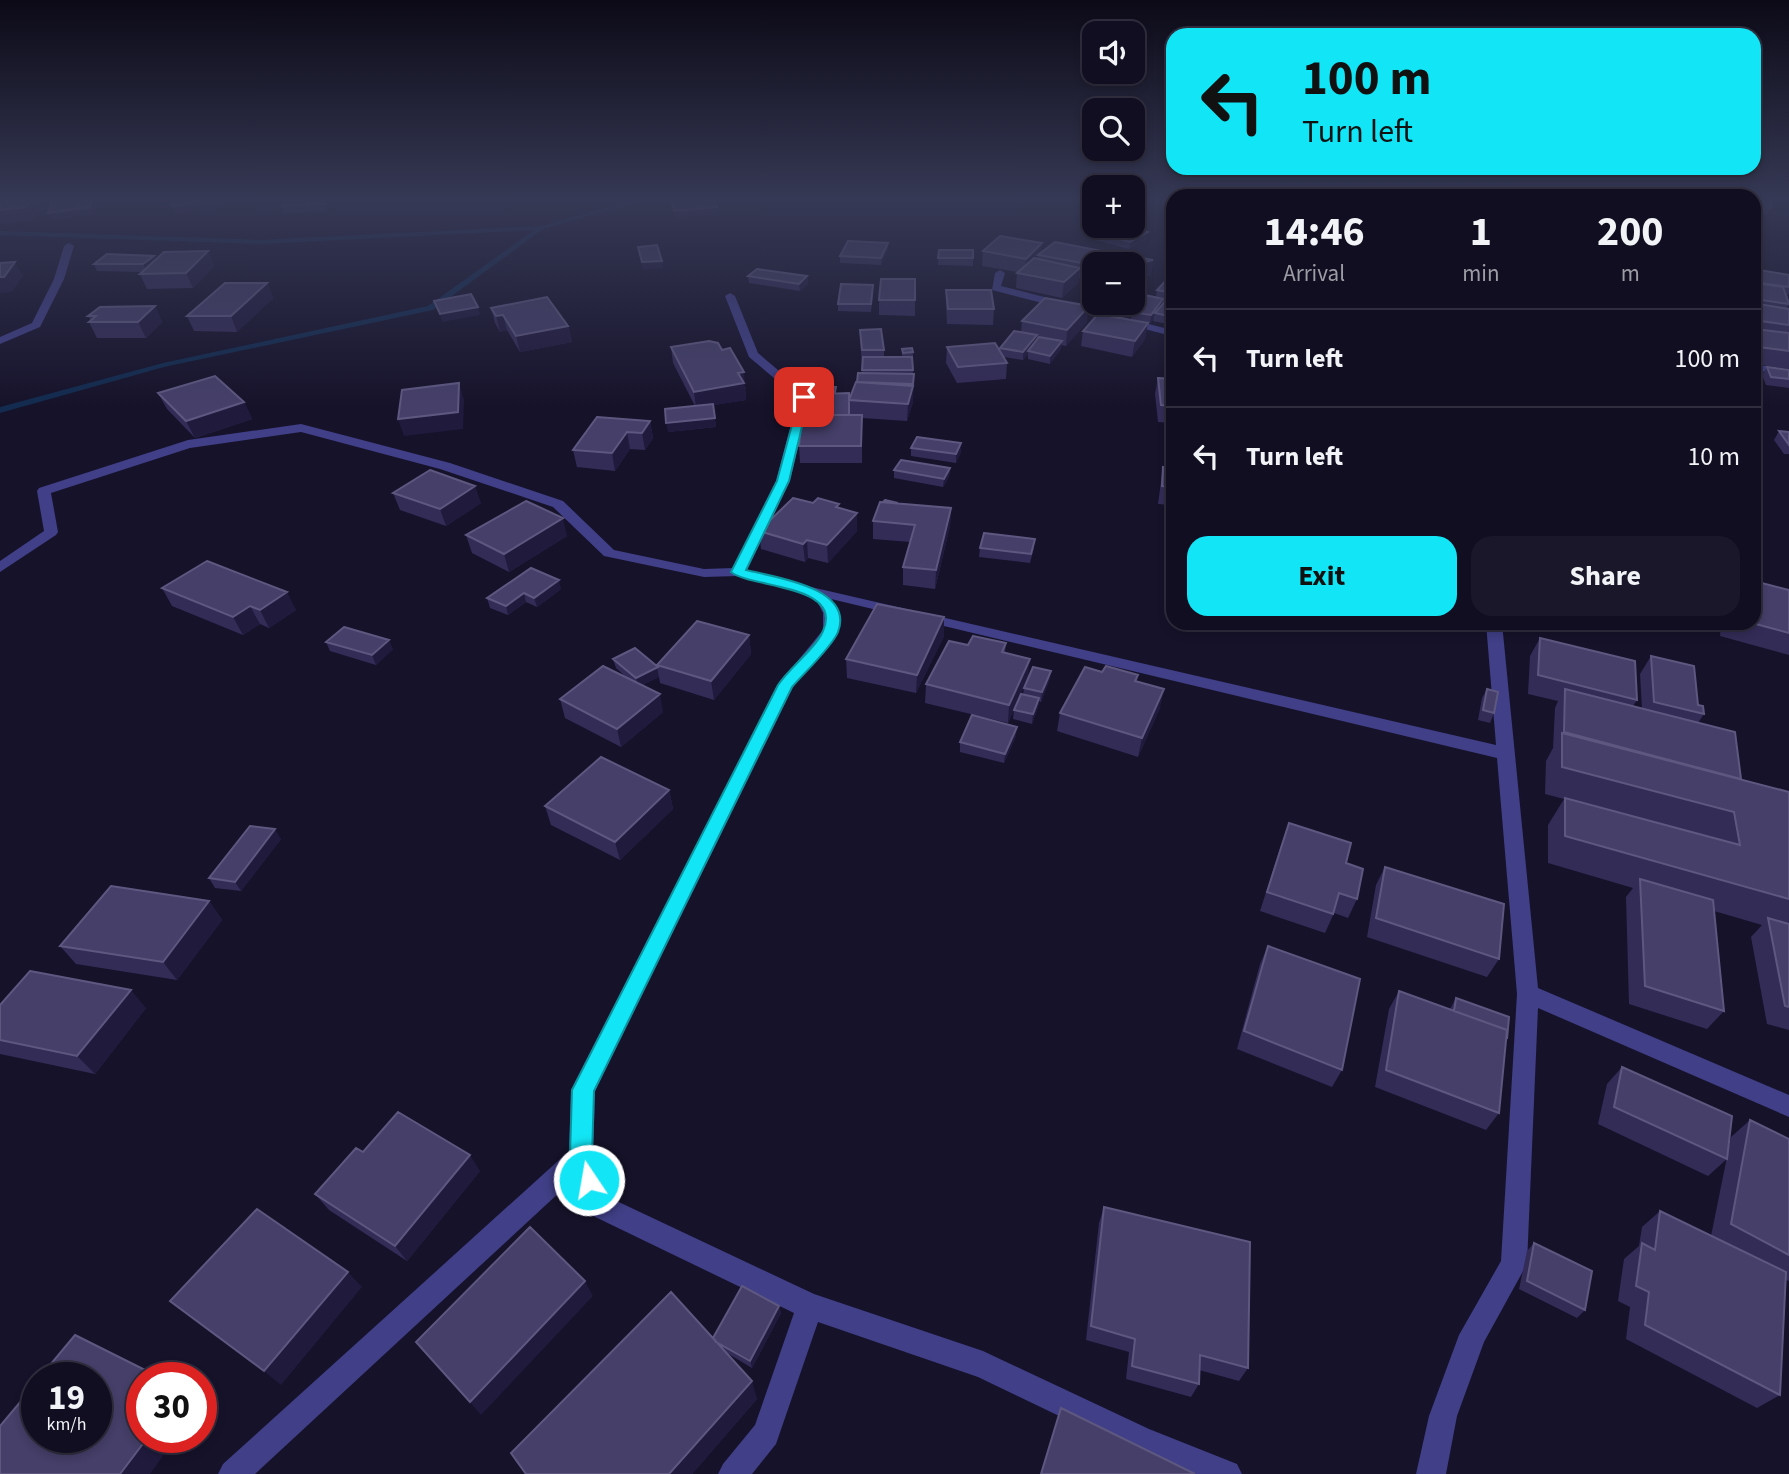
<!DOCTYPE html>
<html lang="en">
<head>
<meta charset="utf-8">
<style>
  :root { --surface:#100e20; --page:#191729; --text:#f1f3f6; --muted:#9c9ca5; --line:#302e3e; --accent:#12e5f5 }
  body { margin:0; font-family:"Source Sans 3",sans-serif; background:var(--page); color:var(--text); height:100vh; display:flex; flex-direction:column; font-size:26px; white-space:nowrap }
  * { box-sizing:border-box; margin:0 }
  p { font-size:23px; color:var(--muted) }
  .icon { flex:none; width:38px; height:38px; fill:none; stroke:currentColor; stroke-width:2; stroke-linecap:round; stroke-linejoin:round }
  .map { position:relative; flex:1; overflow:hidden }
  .details { position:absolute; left:1166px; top:189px; width:595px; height:441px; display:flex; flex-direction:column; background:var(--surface); border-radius:21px; box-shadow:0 4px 10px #0003,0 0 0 2px var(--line) }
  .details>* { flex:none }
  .guide { position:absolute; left:1166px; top:28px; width:595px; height:147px; border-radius:21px; box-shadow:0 4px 10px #0003,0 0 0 2px var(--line); background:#12e5f5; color:#111; overflow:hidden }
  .fabs { position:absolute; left:1082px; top:21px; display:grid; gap:14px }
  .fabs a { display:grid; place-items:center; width:63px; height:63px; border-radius:14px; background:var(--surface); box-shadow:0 4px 10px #0003,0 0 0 2px var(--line); font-size:35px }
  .speed { position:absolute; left:21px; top:1362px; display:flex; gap:14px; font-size:35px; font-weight:700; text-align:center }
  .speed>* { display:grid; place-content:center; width:91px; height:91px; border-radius:50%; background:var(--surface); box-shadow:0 4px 10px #0003,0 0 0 2px var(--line); line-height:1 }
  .speed small { font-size:18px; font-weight:400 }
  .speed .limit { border:10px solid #d22; background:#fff; color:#111 }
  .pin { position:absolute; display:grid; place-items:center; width:60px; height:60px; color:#fff; margin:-30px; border-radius:14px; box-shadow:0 4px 10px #0006 }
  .me { position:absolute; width:77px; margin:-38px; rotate:348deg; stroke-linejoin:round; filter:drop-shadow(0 0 5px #0008) }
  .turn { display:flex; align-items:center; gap:24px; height:147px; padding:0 21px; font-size:32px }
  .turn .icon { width:91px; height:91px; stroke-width:2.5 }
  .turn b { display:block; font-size:49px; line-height:60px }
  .eta { display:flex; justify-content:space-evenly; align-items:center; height:119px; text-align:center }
  .eta b { font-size:42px; font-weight:700; line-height:49px }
  .action { display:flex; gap:14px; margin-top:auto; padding:14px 21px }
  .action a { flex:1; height:80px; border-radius:21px; background:var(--accent); color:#111; font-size:28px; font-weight:700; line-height:80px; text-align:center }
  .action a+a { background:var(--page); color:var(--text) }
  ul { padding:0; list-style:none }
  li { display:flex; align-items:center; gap:21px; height:98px; padding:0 21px; border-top:2px solid var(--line) }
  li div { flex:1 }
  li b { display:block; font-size:26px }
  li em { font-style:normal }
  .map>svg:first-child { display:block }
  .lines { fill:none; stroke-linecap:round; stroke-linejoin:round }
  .stream { fill:#122b4f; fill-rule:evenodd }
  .minor { fill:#403f87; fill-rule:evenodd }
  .wall { fill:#332c57 }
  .shaded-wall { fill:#201a3d }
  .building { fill:#453f69; stroke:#5e5880; stroke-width:2 }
  .route { fill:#12e5f5; stroke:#0c959f; stroke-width:2 }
</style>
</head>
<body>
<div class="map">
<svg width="1789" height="1474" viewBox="0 0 1789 1474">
  <rect width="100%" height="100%" fill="#16122a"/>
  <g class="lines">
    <path class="stream" d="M634 200H646L543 229 433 310 164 367 0 413V407L163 363 428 306 534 230 260 244 0 235V231L260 240 541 226Z"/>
    <path class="minor" d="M69 243 74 246 64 279 40 327 0 344V337L32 323 54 279 64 246Z
      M1000 270 1005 273 1001 286 1172 330V336L992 290 995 273Z
      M730 293 735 296 758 353 810 397 790 481 747 570 811 587 1496 745 1486 623H1502L1538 988 1789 1095V1117L1538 1008 1527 1264 1484 1342 1457 1416 1446 1474H1416L1429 1416 1459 1335 1501 1261 1517 994 1497 758 831 599 839 613V631L793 687 595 1091 593 1156 606 1196 814 1294 983 1351 1149 1429 1237 1464 1242 1474H1189L1132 1451 978 1377 818 1322 776 1444 752 1474H718L723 1464 755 1425 794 1313 587 1213 575 1178 255 1474H218L223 1464 569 1151 571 1090 575 1082 778 685 823 630V613L817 601 793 590 738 576 704 577 604 556 553 507 440 469 301 432 190 448 51 493 58 532 56 535 0 572V561L44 531 37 491 39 488 188 440 301 424 450 463 563 501 614 550 704 569 733 568 776 481 798 398 749 357 725 296Z
      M1754 364 1789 370V376L1754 370Z"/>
  </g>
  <path class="wall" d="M286 200H332L333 201 327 211 284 213 282 206Z
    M1754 200 1772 203 1767 215 1763 214 1756 224H1754Z
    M1096 233 1147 239 1129 249 1095 240Z
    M1000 236 1042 243 1041 252 1055 242 1102 251 1101 259 1110 253 1153 260 1151 275 1141 277 1132 284V264H1094V283L1088 282 1089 276 1085 279 1079 278V282L1062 298 1016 288 1017 272 982 266 983 251Z
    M888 250 881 265 840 263V256Z
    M939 250H973V266L938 265Z
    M208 251 214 266 193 288 147 289 140 274 143 272 97 271 94 264 154 256 155 260Z
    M1754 269 1789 275V294L1787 295 1789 301V305L1787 308 1789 309V369L1754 364Z
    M748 276H807L808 284 800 291 749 283Z
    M1172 278V325L1153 321 1154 317 1150 323 1131 320 1132 312 1156 297 1157 290Z
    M915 279V316L879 315V300Z
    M267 283 273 298 237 332 194 331 187 316Z
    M946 290 994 309 993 325 947 324 946 305Z
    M873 292 871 312 838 311V304Z
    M155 306 162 322 146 338H97L89 322 91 321 88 316Z
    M491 308 568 326 572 342 520 352 507 330 500 332 495 323Z
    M1022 321 1087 322 1066 346 1061 345V349L1050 364 1028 359V354L1023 360 1004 357 1007 363 1006 379 957 383 946 363 947 347 1000 351V348L1021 332Z
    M860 330 884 350V357H902V349L913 352V402L907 421 862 418V463H800L799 446 824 415V401L811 400 810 392 836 387V394L849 400 862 373Z
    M1083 331 1145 339 1132 357 1081 346Z
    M671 347 746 388 745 389 746 400 713 405 716 427 668 432 695 406 673 363Z
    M1767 367 1789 370V388L1766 385 1762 375Z
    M1158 378 1172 379V423L1158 422 1155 394Z
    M158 393 244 402 252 419 195 438 167 409Z
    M650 421 653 438 645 450 630 449 615 471 577 467 573 450Z
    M1779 431 1789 432V454H1784L1774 440Z
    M911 448 961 452 956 463 911 456Z
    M1163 467 1172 469V505L1158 504Z
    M950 468 949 477 943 487 894 478V470Z
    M393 493 481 503 446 526 400 510Z
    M813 503 839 508 857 531 828 563 808 558 805 562 761 549 759 531Z
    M898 503 951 508 950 526 935 589 903 585V567L910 542 873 539V521Z
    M466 535 567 536 509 572 472 553Z
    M980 548H1034L1030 563 979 557Z
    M531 568 561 589 537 607 526 602 508 615 490 608 487 598Z
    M162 588 296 610 269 628 260 624 243 635 172 606Z
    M1789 590V655L1720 636 1721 623H1754Z
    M944 617V636L916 693 847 678 846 659Z
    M749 635 751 654 714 700 660 683 659 677 642 685 663 712 621 747 565 718 560 699 626 677 616 668 613 659 657 666V665Z
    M1540 638 1637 700 1633 706 1642 709 1640 674 1651 656 1698 705 1704 714 1698 723 1741 779 1789 792V1030L1767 1024 1751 937 1762 925 1714 911 1724 1011 1707 1029 1629 1004 1626 897 1633 888 1548 863V825L1564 799 1545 794 1546 761 1553 748 1555 708 1558 701 1528 694 1530 656Z
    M326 642 393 649 376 665 330 651Z
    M1006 643 1005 653 1028 678 1008 723 925 703 926 684 968 645Z
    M1051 671 1049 681 1041 702 1039 701 1038 707 1032 724 1013 719 1014 710 1023 694 1024 688Z
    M1102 672 1138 675 1137 681 1160 708 1138 757 1057 731 1060 713Z
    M1487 689 1494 713 1490 723 1478 720 1482 698Z
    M1016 736 1004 763 960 752V742Z
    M669 790 673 809 620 860 551 825 545 806Z
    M1289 823 1346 863 1357 899 1348 918 1334 913 1325 933 1260 911 1282 842Z
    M281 839 241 891 215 888 209 878Z
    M1385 867 1499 959 1487 977 1367 937 1376 885Z
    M209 901 222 920 177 980 76 964 60 946Z
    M1268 946 1342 1070 1332 1087 1237 1049 1260 964Z
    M1399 991 1450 1009 1456 998 1499 1113 1486 1130 1375 1087 1389 1009Z
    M0 1005 146 1008 95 1074 0 1054Z
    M1622 1067 1727 1159 1708 1176 1598 1124 1607 1084Z
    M1750 1120 1789 1139V1281L1786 1280 1780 1395 1757 1408 1626 1339 1630 1307 1618 1301 1624 1259 1639 1246 1642 1227 1660 1211 1711 1236 1731 1137Z
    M363 1152 480 1171 407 1261 329 1210 315 1194Z
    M1104 1207 1248 1368 1239 1381 1199 1370V1384L1191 1397 1126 1379 1129 1352 1086 1340 1099 1223Z
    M1534 1243 1585 1310 1577 1318 1519 1289 1527 1251Z
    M779 1306 781 1313 752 1368 727 1353 757 1399 692 1474H526L713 1338Z"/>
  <path class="shaded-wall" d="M31 200H38L43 209 33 221 0 224V210Z
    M92 200H96L97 202 94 214 51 220 48 213Z
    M218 200H223V207L175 213 172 206Z
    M327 200H332L333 201 327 211 325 204Z
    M717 207 718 214 675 218 674 211Z
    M1148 232 1147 239 1129 249 1130 242Z
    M888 243V250L881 265V258Z
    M1042 243 1041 255H1038V261L1025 274 1026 259Z
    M208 251 214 266 193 288 186 273Z
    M1102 251 1100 264 1090 267 1089 276 1085 279 1087 264Z
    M154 256 157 264 146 272 143 264Z
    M1153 260 1151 275 1141 277 1132 284V270L1144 262Z
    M662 261 663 268 643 270 642 262Z
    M15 262 23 276 12 292 0 293V277Z
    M1080 268 1079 282 1062 298 1064 282Z
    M807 276 808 284 800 291 799 284Z
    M267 283 273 298 237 332 231 316Z
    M1163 299 1162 306 1155 313 1154 317 1150 323 1151 315Z
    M155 306 162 322 146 338 138 322Z
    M1089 306 1087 322 1066 346 1067 330Z
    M478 307 480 315 442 322 440 314Z
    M503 315 507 330 500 332 496 316Z
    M1148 323 1145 339 1132 357 1135 341Z
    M568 326 572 342 520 352 516 336Z
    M1037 335 1036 343 1028 351V354L1023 360V352Z
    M1062 341 1061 349 1050 364V356Z
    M744 372 746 400 696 408 694 392 738 373Z
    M914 374 913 402 907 421 908 404 913 386Z
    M459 383 464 400 463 429 404 436 398 419Z
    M244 402 252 419 195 438 186 421Z
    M715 418 716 427 668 432 666 423Z
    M650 421 653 438 645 450 642 433Z
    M627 432 630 449 615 471 612 453Z
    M961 443V452L956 463V454Z
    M950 468 949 477 943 487 944 479Z
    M475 486 481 503 446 526 440 509Z
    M951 508 950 526 935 589 936 570Z
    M857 513V531L828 563 827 545Z
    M563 518 567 536 509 572 504 554Z
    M807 540 808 558 805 562 803 544Z
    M559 580 561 589 537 607 534 598Z
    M287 592 296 610 269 628 260 610Z
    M524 593 526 602 508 615 506 606Z
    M250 606 260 624 243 635 233 617Z
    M944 617V636L916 693 917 675Z
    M749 635 751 654 714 700 711 681Z
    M389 640 393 649 376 665 372 655Z
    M1030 659 1028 678 1008 723 1009 705Z
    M657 667 659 677 638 688 636 678Z
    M1051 671 1049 681 1041 702 1042 692Z
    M1164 689 1160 708 1138 757 1142 738Z
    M660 694 663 712 621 747 617 729Z
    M1039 698 1038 707 1032 724 1033 714Z
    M1017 727 1016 736 1004 763 1005 754Z
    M669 790 673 809 620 860 615 842Z
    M275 829 281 839 241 891 235 882Z
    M209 901 222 920 177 980 163 962Z
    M131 990 146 1008 95 1074 77 1056Z
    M470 1155 480 1171 407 1261 395 1246Z
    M348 1272 362 1287 281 1385 264 1371Z
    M585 1281 593 1296 481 1415 470 1402Z
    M779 1306 781 1313 752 1368 750 1361Z
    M752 1381 757 1399 692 1474H669Z
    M148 1437H176L150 1474H120Z"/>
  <path class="building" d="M0 200H31L26 207 0 210Z
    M52 200H92L90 207 48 213Z
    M172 200H218L172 206Z
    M286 200H327L325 204 282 206Z
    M671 200H714L717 207 674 211Z
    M1754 200H1755L1772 203 1770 208 1766 207 1759 217 1754 216Z
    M1109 226H1125L1148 232 1130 242 1096 233Z
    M1000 236 1042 243 1026 259 983 251Z
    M848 241 888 243 881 258 840 256Z
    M1055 242 1102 251 1087 264 1038 255Z
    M657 245 662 261 642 262 638 247Z
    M939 250H973V258H938Z
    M208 251 186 273 140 274 164 252Z
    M1110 253 1153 260 1144 262 1132 270V264H1094V268L1090 267Z
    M107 254 154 256 143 264H94Z
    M1034 258 1080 268 1064 282 1017 273Z
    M15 262 4 277H0V263Z
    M757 269 807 276 799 284 748 276Z
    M1754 269 1789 275V287L1754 282Z
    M1169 277 1172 278V293L1157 290Z
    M881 279H915V300H879Z
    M225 283H267L231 316H187Z
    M1754 283 1783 287 1789 304 1754 299Z
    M841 284 873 285 871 304H838Z
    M946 290H991L994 309H948Z
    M471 294 478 307 440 314 434 301Z
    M1145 295 1163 299 1151 315 1132 312Z
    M547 297 568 326 516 336 503 315 496 316 491 308Z
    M1045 298 1089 306 1067 330 1022 321Z
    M1168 298 1172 299V317L1155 313Z
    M1758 304 1789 309V325L1761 321Z
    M155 306 138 322H89L96 316H88L100 307Z
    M1098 314 1148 323 1135 341 1083 331Z
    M881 329 884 350H862L860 330Z
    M1754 329 1789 333V351L1759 347 1754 335Z
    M1014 331 1037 335 1023 352 1000 348Z
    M1039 337 1062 341 1050 356 1028 351Z
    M709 341 718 343 722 350 730 348 744 372 738 373 744 383 694 392 671 347Z
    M995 343 1007 363 958 367 947 347Z
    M912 348 913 352 903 353 902 349Z
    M863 357H912L913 370H862Z
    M1767 367 1789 370V379L1771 377Z
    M858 373 914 374 913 384 857 382Z
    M215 376 244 402 186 421 158 393Z
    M1158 378 1172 379V406L1161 405Z
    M856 382 913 386 908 404 849 400Z
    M459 383 458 412 398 419 402 390Z
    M812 387H836L835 392H810Z
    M849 393V415H824V394Z
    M713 404 715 418 666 423 665 409Z
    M802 415H862L861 446H799Z
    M597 417 650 421 642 433 627 432 612 453 573 450Z
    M1779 431 1789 432V445Z
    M917 437 961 443 956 454 911 448Z
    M901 460 950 468 944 479 894 470Z
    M1163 467 1172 469V487L1162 486Z
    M430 470 475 486 440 509 393 493Z
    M793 498 813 503 818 498 839 504 836 507 857 513 827 545 807 540 803 544 759 531Z
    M885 500 898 503 883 502Z
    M526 501 563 518 504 554 466 535Z
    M880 502 951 508 936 570 903 567 915 525 873 521Z
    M984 533 1035 539 1031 554 980 548Z
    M207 561 287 592 260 610 250 606 233 617 162 588Z
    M531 568 559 580 534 598 524 593 506 606 487 598Z
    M1754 581 1789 590V633L1752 623H1754Z
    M877 604 944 617 917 675 846 659Z
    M697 621 749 635 711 681 657 665Z
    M344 627 389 640 372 655 326 642Z
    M973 636 1006 643 1002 652 1030 659 1009 705 926 684 949 641 968 645Z
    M1540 638 1635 661 1637 700 1538 675Z
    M635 648 658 667 636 678 613 659Z
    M1651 656 1694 666 1698 705 1703 706 1704 714 1654 702Z
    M603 666 660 694 617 729 560 699Z
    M1106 666 1138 675 1135 681 1164 689 1142 738 1060 713 1085 667 1102 672Z
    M1033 667 1051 671 1042 692 1024 688Z
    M1487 689 1498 692 1494 713 1483 710Z
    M1565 689 1735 732 1741 779 1564 732Z
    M1021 694 1039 698 1033 714 1014 710Z
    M972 715 1017 727 1005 754 960 742Z
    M1562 733 1789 792V899L1565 836V798L1740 845 1734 812 1562 767Z
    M601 757 669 790 615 842 545 806Z
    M1289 823 1351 843 1346 863 1363 869 1357 899 1339 893 1333 914 1267 892Z
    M250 826 275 829 235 882 209 878Z
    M1385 867 1504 904 1499 959 1376 918Z
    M1640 879 1713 900 1724 1011 1645 986Z
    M111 886 209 901 163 962 60 946Z
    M1768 918 1789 924V1007L1785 1006Z
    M1268 946 1360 979 1342 1070 1244 1031Z
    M30 971 131 990 77 1056 0 1040V1005Z
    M1399 991 1507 1030 1499 1113 1386 1070Z
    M1456 998 1509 1017 1507 1039V1030L1454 1011Z
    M1622 1067 1732 1116 1727 1159 1614 1107Z
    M398 1112 470 1155 395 1246 315 1194 356 1148 363 1152Z
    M1750 1120 1789 1139V1255L1731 1224Z
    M1104 1207 1250 1242 1248 1368 1200 1355 1199 1384 1132 1366 1135 1339 1091 1326Z
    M257 1209 348 1272 264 1371 170 1301Z
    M1660 1211 1786 1272 1780 1395 1645 1325 1649 1292 1636 1286 1642 1243 1655 1250Z
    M530 1227 585 1281 470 1402 416 1342Z
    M1534 1243 1592 1271 1585 1310 1527 1281Z
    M742 1286 779 1306 750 1361 716 1342 713 1338Z
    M671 1292 752 1381 669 1474H526L511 1453Z
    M75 1335 159 1377H142V1437H148L120 1474H0V1426L37 1382V1437H96V1377H40Z
    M1061 1408 1195 1474H1041Z"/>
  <linearGradient id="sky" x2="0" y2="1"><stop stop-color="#0c0a17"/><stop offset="0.49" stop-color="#363955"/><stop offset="1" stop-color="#363955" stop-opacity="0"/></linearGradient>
  <rect width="1789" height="407" fill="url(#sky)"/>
  <path class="route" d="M800 395 809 397 789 481 746 570C773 577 855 587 838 632 832 647 804 673 792 687L594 1091 592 1156 600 1180 597 1188 589 1191 581 1188 570 1156 572 1090 778 685C789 668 816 648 823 631 844 584 750 588 731 572L777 481Z"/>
</svg>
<div class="fabs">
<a><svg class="icon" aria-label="sound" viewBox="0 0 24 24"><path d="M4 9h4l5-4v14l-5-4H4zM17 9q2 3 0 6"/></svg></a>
<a><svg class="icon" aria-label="search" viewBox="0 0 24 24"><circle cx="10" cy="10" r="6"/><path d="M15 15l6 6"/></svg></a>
<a>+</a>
<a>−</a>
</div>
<div class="speed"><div>19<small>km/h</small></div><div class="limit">30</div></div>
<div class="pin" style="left:804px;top:397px;background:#d93025"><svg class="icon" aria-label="arrive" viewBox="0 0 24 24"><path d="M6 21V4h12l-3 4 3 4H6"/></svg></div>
<svg class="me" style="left:589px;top:1180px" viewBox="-20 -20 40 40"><circle r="17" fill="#12e5f5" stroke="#fff" stroke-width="3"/><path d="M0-11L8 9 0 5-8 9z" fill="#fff"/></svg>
<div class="guide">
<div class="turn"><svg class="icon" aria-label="left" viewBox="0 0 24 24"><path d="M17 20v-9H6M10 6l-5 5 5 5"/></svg><div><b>100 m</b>Turn left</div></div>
</div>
<section class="details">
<div class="eta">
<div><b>14:46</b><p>Arrival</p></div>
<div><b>1</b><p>min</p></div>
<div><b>200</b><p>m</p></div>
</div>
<ul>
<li><svg class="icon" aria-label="left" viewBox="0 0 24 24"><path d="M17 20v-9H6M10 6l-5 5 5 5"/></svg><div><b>Turn left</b></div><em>100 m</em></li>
<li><svg class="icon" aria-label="left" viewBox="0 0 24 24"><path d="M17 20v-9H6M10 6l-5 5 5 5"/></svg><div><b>Turn left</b></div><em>10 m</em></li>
</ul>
<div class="action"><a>Exit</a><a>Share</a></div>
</section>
</div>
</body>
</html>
